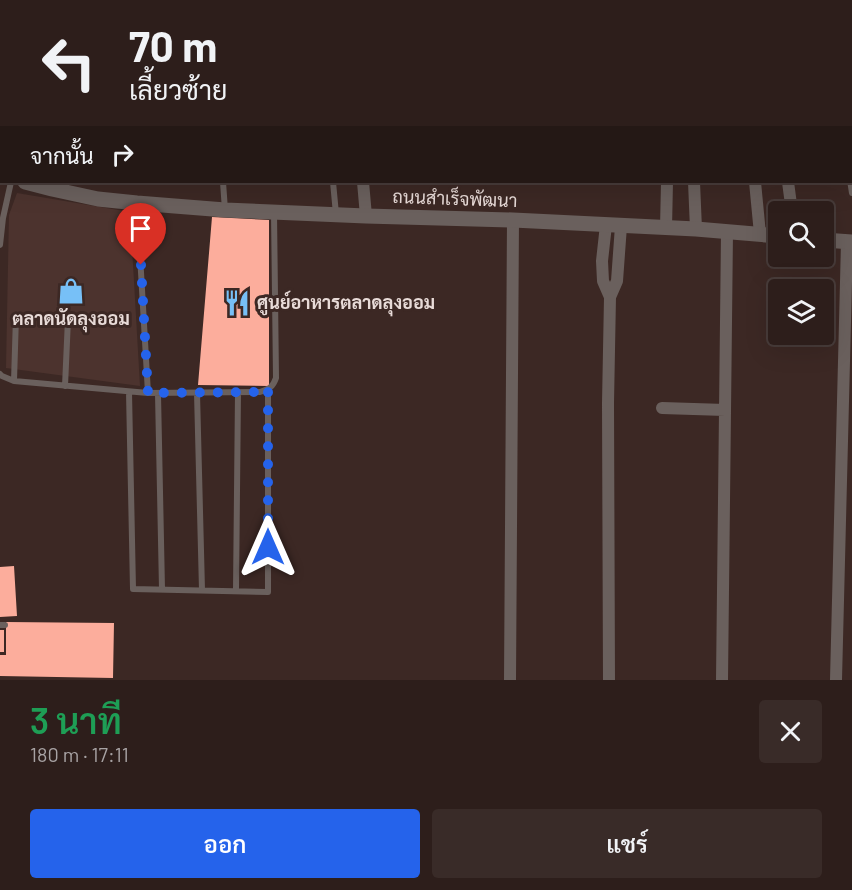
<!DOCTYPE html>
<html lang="th">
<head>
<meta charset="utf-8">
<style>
  :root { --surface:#2d1e1b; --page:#392b28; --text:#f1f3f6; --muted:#a7a2a3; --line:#483c3a; --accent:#2563eb }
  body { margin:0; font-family:Barlow,Sarabun,sans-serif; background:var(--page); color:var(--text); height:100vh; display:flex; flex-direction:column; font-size:22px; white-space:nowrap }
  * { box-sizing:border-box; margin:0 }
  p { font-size:20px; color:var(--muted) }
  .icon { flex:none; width:33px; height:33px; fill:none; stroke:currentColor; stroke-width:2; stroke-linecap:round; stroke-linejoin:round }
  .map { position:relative; height:680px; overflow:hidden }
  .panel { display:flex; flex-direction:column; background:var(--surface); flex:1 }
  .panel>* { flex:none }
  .guide { position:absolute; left:0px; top:0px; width:852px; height:183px; box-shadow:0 6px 24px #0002,0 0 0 2px var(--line); background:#2d1e1b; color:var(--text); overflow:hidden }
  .tools { position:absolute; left:768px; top:201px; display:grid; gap:12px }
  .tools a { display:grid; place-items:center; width:66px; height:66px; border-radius:6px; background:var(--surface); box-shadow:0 6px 24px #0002,0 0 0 2px var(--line); font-size:30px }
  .pin { position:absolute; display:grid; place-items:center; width:51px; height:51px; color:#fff; margin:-62px -26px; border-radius:50% 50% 50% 0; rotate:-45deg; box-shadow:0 0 6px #0007 }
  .pin .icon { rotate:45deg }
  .me { position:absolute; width:66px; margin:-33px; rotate:0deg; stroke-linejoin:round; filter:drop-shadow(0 0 4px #0008) }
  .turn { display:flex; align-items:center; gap:21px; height:126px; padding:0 30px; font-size:27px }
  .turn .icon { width:78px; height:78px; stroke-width:2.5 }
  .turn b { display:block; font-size:42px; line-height:51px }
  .then { display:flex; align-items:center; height:57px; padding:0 30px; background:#0003; gap:12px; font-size:22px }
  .round { display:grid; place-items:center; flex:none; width:63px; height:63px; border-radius:6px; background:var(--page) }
  .head { display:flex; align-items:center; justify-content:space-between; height:102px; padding:0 30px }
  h1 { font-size:36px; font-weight:600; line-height:45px; color:#1e9e55 }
  .action { display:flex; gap:12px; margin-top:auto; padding:12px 30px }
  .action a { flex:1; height:69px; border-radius:6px; background:var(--accent); color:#fff; font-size:24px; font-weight:600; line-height:69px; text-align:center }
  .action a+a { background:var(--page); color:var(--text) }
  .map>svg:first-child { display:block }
  .built { fill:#4c332e }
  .building { fill:#fcad9c }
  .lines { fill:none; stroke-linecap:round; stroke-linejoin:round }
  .service { stroke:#6a605d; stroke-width:6 }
  .minor { stroke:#6a605d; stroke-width:12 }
  .tertiary { stroke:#6a605d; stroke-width:15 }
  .route { stroke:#2563eb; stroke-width:10; stroke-dasharray:0 18 }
  .labels { text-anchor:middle; stroke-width:6; stroke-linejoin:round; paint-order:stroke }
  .street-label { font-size:18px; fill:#e8dbd8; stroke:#3c2824 }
  .poi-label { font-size:18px; font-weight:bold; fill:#e8dbd8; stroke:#3c2824; text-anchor:start }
</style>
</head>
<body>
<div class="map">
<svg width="852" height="680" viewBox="0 0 852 680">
  <rect width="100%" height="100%" fill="#3c2824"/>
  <path class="built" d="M17 193 130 212 140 386 6 368 9 215Z"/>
  <path class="building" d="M212 217 269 220V386L198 385Z
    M14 566 17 616 0 617V567Z
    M6 622 114 623 113 678 0 676V655H6Z
    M0 630H4V652H0Z"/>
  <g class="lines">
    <path class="service" d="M227 0V2
      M850 180 852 193
      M223 182 225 210
      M333 182 336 214
      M137 203 148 393 260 392C269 389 273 387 276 378L274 213
      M0 245 3 218 11 182
      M0 374 2 376 14 381 148 393
      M14 381 16 316
      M65 386 68 319
      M129 392 133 589 268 592V389
      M197 393 202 590
      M158 394 162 589
      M236 591 238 392
      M0 625H5"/>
    <path class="minor" d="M30 0V2
      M353 0V2
      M669 0V2
      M770 0V2
      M363 182 366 216
      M694 182 696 229
      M755 182 760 234
      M788 182 792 212
      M606 225 602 261 603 281 610 297
      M666 228 667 182
      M662 408 725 410
      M510 680 513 220
      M609 680 608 403 610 297 617 281 621 226
      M722 680 727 232
      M836 680 847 242"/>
    <path class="tertiary" d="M0 173 2 174
      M25 182 52 189 98 199 137 203 225 210 366 216 513 220 696 229 778 236
      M824 240 852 242"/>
  </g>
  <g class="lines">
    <path class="route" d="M141 265 148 393 260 392 268 389V547"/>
  </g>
  <defs>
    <g id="shop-bare" transform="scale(2.07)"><path d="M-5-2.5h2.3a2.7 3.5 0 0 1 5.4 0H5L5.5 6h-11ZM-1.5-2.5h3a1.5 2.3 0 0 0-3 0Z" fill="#77c0f7" stroke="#3c2824" stroke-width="2.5" paint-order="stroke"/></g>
    <g id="restaurant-bare" transform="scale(2.07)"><path d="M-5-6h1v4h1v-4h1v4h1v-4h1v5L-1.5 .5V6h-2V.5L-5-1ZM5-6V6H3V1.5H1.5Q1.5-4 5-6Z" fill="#77c0f7" stroke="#3c2824" stroke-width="2.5" paint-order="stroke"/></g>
  </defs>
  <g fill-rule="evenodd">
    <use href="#shop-bare" x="71" y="291"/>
    <use href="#restaurant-bare" x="237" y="303"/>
  </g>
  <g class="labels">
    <g class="street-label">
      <text transform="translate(455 199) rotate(2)" y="6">ถนนสำเร็จพัฒนา</text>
    </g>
    <g class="poi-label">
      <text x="257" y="309">ศูนย์อาหารตลาดลุงออม</text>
      <text x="71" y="325" text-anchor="middle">ตลาดนัดลุงออม</text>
    </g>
  </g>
</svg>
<div class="tools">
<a><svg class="icon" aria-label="search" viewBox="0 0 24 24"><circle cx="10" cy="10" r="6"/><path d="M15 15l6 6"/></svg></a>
<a><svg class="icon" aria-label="layers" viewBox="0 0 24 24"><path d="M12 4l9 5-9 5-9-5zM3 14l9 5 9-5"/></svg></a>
</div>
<div class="pin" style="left:141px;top:265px;background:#d93025"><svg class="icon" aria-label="arrive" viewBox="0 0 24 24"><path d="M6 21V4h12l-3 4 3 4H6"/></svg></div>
<svg class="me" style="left:268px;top:547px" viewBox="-20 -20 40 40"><path d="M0-17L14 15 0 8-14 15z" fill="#2563eb" stroke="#fff" stroke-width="4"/></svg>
<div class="guide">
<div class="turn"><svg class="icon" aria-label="left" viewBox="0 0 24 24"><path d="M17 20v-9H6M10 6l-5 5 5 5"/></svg><div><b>70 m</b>เลี้ยวซ้าย</div></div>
<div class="then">จากนั้น<svg class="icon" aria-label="right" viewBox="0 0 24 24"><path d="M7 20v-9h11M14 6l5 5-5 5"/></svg></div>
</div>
</div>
<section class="panel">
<div class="head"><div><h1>3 นาที</h1><p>180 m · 17:11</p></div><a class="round"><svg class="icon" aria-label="close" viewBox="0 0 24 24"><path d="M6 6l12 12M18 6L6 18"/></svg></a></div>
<div class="action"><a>ออก</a><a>แชร์</a></div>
</section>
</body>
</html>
